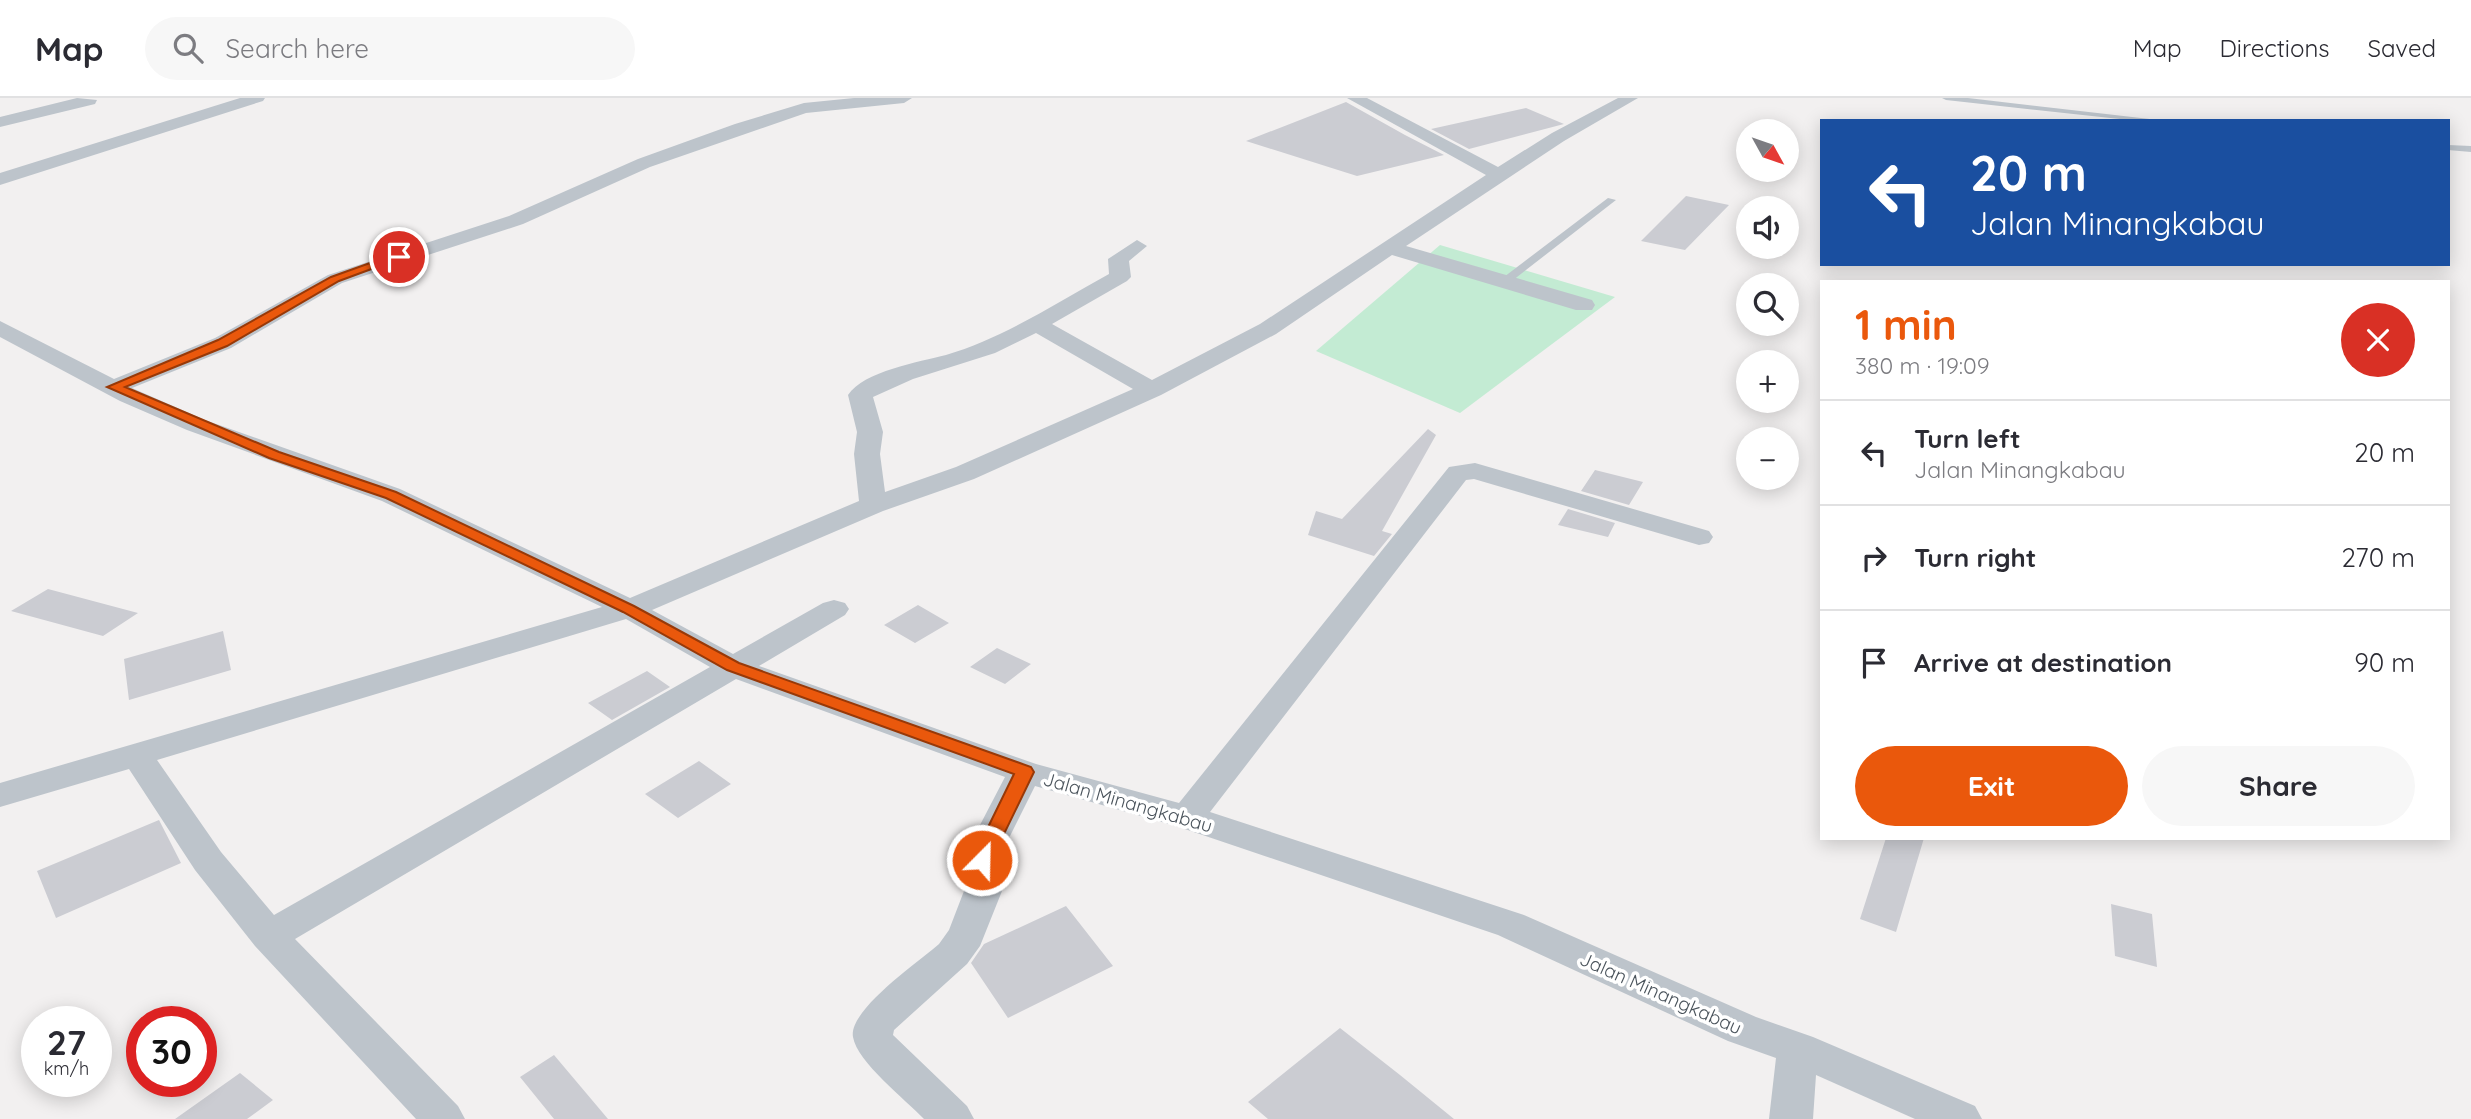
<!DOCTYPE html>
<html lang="en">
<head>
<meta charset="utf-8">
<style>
  :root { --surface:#fff; --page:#f7f7f7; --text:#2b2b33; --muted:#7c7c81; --line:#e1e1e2; --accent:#ea580c }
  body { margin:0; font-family:Quicksand,sans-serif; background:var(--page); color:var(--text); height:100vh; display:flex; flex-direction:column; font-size:26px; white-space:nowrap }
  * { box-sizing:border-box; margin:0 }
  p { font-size:23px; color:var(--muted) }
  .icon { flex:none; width:38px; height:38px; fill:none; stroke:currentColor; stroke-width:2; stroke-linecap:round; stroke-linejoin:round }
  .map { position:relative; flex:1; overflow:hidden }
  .drawer { position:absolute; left:1820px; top:182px; width:630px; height:560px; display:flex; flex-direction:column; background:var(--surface); border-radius:0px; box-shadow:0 4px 18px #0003 }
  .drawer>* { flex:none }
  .hud { position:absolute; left:1820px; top:21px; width:630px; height:147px; border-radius:0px; box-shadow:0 4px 18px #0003; background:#1a4fa0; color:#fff; overflow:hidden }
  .needle { width:46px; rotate:130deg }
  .controls { position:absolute; left:1736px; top:21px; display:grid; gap:14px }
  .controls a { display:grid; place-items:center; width:63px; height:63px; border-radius:50%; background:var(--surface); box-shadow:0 4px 18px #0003; font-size:35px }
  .speed { position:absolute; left:21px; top:908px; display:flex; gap:14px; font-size:35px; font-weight:700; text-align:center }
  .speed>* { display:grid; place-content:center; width:91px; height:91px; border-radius:50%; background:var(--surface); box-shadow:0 4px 18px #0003; line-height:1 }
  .speed small { font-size:18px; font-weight:400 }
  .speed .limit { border:10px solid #d22; background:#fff; color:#111 }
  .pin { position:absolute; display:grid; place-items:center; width:60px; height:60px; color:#fff; margin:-30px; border:4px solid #fff; border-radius:50%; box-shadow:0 2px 7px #0007 }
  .me { position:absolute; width:77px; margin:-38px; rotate:23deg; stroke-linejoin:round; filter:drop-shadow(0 0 5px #0008) }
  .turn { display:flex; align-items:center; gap:24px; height:147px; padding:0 35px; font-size:32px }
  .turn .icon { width:91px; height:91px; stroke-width:2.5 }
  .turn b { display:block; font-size:49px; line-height:60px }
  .round { display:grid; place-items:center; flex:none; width:74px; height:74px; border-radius:37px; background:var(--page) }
  .head { display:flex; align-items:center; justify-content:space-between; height:119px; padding:0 35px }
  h1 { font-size:42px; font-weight:700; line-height:52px; color:var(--accent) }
  .button { display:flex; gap:14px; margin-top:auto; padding:14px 35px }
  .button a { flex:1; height:80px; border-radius:42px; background:var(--accent); color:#fff; font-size:28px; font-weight:700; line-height:80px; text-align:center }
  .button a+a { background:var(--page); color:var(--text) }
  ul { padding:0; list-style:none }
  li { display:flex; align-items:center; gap:21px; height:105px; padding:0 35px; border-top:2px solid var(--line) }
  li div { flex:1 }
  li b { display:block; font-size:26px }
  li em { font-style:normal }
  header { display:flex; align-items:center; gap:42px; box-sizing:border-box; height:98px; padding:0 35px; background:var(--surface); border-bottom:2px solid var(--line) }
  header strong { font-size:33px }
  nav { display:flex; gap:38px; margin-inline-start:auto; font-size:24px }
  .search { width:490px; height:63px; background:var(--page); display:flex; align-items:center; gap:18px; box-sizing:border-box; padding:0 24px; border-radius:38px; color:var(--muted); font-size:26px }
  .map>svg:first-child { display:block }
  .green { fill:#c3ebd3 }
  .building { fill:#cbccd2 }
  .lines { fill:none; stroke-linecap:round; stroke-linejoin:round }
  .lane { fill:#bdc4cb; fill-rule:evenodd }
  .street { fill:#bdc4cb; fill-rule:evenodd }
  .route { fill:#ea580c; stroke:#983908; stroke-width:2 }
  .labels { text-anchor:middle; stroke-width:7; stroke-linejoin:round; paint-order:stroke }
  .street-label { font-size:19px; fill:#4a535b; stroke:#fff }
</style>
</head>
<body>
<header>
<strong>Map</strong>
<div class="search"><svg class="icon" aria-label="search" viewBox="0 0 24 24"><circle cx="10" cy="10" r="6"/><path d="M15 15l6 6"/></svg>Search here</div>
<nav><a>Map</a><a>Directions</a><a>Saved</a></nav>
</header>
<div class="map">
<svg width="2471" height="1021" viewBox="0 0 2471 1021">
  <rect width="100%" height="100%" fill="#f2f0f0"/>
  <path class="green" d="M1440 147 1615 199 1460 315 1316 253Z"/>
  <path class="building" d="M1346 4 1405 37 1444 57 1357 78 1246 43Z
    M1526 10 1564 26 1469 51 1431 31Z
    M1686 98 1729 107 1685 152 1641 143Z
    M1428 331 1436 337 1382 433 1392 436 1374 458 1308 437 1316 413 1342 421Z
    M1595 372 1643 384 1629 407 1581 393Z
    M1568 411 1615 425 1608 439 1558 427Z
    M48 491 138 515 103 538 11 513Z
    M918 507 949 525 915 545 884 527Z
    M223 533 231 572 129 602 124 561Z
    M997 550 1031 566 1005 586 970 569Z
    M647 573 670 589 612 622 588 605Z
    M699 663 731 686 678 720 645 696Z
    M159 722 181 765 56 820 37 773Z
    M1886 740H1924L1896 834 1860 821Z
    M2111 806 2152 816 2157 869 2115 858Z
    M1066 808 1113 868 1008 920 971 865 984 846Z
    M1340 930 1400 977 1454 1021H1268L1248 1004Z
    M554 957 608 1021H554L520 979Z
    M240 975 273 1002 247 1021H175Z"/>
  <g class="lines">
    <path class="lane" d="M1942 0H1968L2167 23H2138L1946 2Z
      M2448 47 2471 48V54L2448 52Z
      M1608 100 1616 102 1508 186H1500V182Z"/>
    <path class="street" d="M77 0 97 2 95 6 0 29V19Z
      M240 0H265L263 3 0 87V75Z
      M854 0H912L904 5 806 15 650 69 523 126 342 185 231 250 132 290 205 322 400 391 630 500 859 403 854 356 857 334 848 297C864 273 919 264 946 257 1004 240 1056 205 1109 176L1108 161 1137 142 1147 148 1129 163 1131 179 1127 183 1052 226 1152 282 1260 226 1486 77 1347 0H1367L1498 69 1552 35 1618 0H1638L1564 43 1406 148 1592 202 1595 207 1592 212H1576L1392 157 1276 236 1161 297 974 381 883 413 652 512 733 556 823 505 834 502 845 505 849 511 845 517 759 568 1036 666 1179 705 1449 369 1475 365 1709 433 1713 439 1709 445 1699 447 1474 381 1466 382 1210 714 1524 817 1756 919 1813 939 1975 1008 1982 1021H1915L1816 977 1813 1021H1769L1776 960 1728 943 1498 837 1176 728 1035 688 1003 752 1002 793 980 848 967 866 894 932 893 937 967 1008 974 1021H924C906 1002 857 964 853 939 848 912 920 863 939 846L949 832 964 793 967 752 1005 679 736 581 295 841 458 1008 465 1021H416L255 848 195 772 129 671 0 709V685L602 509 382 403 187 332 120 303 0 239V223L114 281 215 240 328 177 509 118 638 61 735 26 804 5ZM1036 235 1133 291 956 369 885 394 880 356 883 334 873 299 913 281 995 255ZM626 521 710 569 274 817 221 754 157 662Z"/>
  </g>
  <path class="route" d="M395 156 404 159 339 183 227 248 125 289 279 354 396 394 634 508 739 565 1031 669 1034 674 989 767 982 769 972 762 1014 676 727 572 623 514 386 400 269 360 107 289 218 242 331 179Z"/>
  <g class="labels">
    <g class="street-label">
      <text transform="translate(1128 704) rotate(16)" y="7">Jalan Minangkabau</text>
      <text transform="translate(1661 895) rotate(24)" y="7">Jalan Minangkabau</text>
    </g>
  </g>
</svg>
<div class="controls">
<a><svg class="needle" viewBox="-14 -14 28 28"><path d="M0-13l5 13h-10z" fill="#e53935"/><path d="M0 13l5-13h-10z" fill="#7c7c81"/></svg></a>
<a><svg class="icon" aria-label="sound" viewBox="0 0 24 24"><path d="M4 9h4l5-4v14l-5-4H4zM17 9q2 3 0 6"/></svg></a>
<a><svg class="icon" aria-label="search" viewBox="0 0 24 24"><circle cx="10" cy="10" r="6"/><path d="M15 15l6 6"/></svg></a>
<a>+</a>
<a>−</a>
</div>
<div class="speed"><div>27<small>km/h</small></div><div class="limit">30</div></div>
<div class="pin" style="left:399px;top:159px;background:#d93025"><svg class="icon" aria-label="arrive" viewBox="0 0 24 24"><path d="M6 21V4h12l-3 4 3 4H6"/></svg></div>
<svg class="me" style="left:982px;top:762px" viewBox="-20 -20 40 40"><circle r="17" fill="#ea580c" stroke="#fff" stroke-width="3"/><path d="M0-11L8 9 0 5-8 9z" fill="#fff"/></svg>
<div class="hud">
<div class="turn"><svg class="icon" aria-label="left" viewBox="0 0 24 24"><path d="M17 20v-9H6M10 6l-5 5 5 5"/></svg><div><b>20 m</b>Jalan Minangkabau</div></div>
</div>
<section class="drawer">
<div class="head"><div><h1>1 min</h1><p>380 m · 19:09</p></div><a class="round" style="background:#d93025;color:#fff"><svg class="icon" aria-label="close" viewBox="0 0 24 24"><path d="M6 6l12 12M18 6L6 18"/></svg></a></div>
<ul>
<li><svg class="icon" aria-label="left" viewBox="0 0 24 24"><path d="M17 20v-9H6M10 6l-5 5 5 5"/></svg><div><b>Turn left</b><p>Jalan Minangkabau</p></div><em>20 m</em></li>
<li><svg class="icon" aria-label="right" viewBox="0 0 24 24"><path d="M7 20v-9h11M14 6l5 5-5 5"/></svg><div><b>Turn right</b></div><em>270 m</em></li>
<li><svg class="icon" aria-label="arrive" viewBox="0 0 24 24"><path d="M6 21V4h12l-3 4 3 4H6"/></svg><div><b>Arrive at destination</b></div><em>90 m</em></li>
</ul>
<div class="button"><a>Exit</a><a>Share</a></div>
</section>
</div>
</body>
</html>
